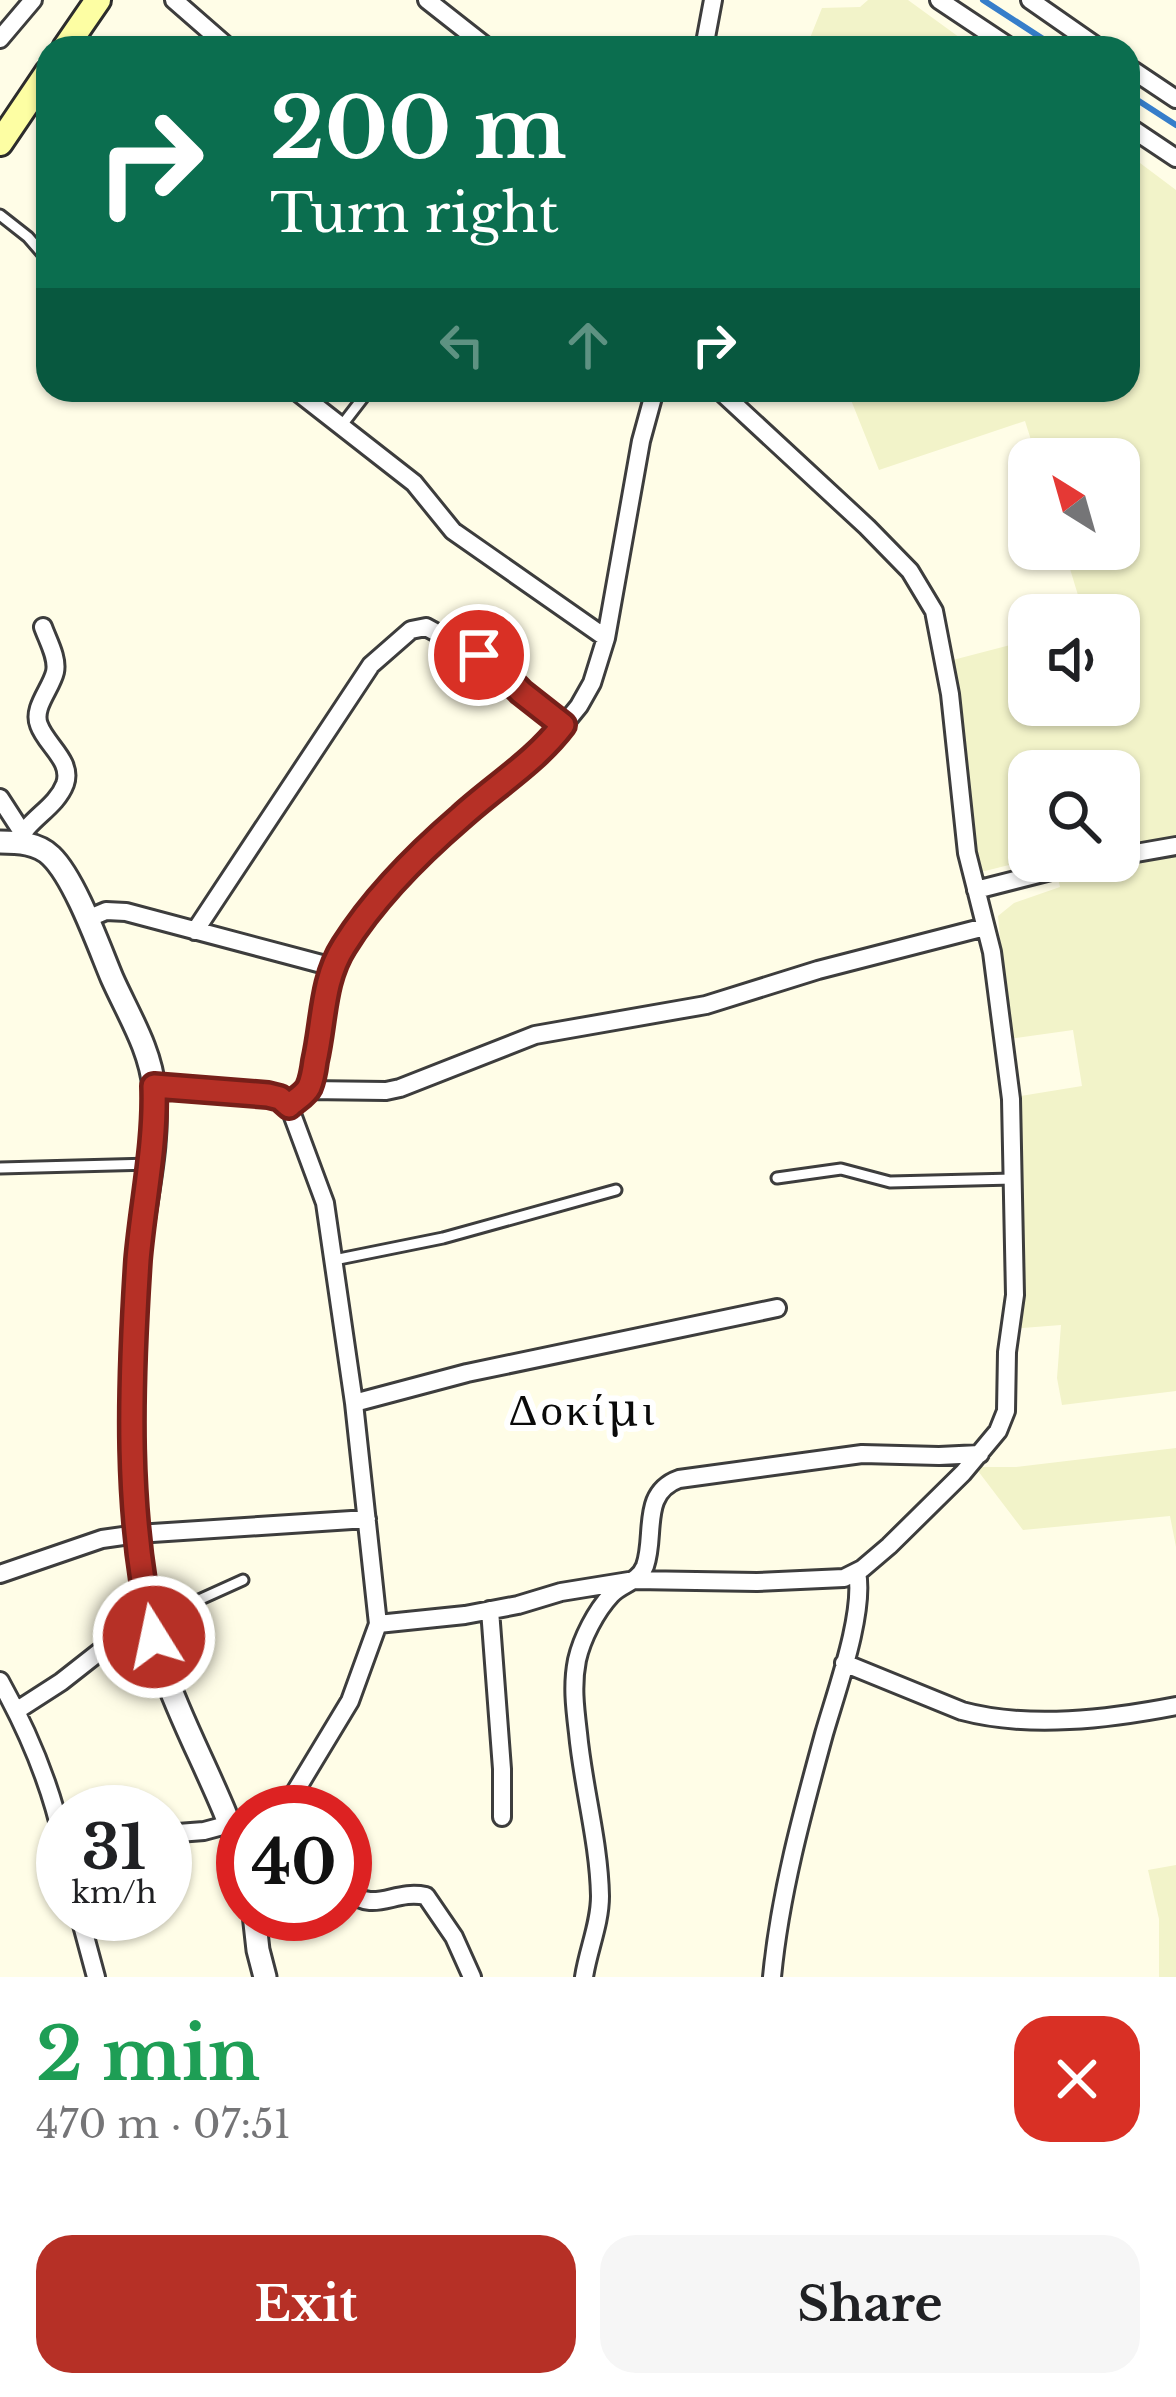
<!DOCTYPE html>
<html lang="en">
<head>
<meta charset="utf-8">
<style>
  :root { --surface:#fff; --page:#f6f6f6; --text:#202124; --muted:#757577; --accent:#b63026 }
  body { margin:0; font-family:"Libre Baskerville",serif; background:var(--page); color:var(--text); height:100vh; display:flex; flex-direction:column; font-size:45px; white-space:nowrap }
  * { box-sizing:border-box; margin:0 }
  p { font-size:39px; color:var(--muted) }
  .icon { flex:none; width:66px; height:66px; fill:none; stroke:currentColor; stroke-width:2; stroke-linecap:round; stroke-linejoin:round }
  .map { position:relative; height:1977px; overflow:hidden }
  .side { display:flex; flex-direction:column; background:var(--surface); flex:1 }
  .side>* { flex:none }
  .top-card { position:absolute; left:36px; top:36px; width:1104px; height:366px; border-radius:36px; box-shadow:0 3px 9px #0004; background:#0b6e4f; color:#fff; overflow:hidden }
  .needle { width:78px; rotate:323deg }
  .controls { position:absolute; left:1008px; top:438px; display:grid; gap:24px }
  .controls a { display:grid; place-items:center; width:132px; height:132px; border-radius:24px; background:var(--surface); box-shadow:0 3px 9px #0004; font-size:60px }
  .speed { position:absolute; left:36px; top:1785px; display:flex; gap:24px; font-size:60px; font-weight:700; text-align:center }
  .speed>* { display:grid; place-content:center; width:156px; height:156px; border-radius:50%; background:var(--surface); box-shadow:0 3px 9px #0004; line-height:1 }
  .speed small { font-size:30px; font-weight:400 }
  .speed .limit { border:18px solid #d22; background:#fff; color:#111 }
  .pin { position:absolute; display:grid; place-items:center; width:102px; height:102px; color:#fff; margin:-51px; border:6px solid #fff; border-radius:50%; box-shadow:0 3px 12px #0007 }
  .me { position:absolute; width:132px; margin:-66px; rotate:350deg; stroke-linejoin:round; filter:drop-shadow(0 0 9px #0008) }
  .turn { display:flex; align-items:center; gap:42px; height:252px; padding:0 36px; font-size:54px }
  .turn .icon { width:156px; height:156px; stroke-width:2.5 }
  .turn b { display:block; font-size:84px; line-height:102px }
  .lanes { display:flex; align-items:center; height:114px; padding:0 36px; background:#0003; justify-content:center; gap:60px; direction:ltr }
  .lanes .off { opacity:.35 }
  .round { display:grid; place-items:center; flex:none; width:126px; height:126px; border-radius:36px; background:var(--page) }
  .headline { display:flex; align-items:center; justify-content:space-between; height:204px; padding:0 36px }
  h1 { font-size:72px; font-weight:800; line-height:90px; color:#1e9e55 }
  .button { display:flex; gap:24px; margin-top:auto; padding:24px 36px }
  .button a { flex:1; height:138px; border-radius:36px; background:var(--accent); color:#fff; font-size:48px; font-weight:800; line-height:138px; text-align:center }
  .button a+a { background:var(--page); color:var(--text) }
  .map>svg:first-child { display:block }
  .farmland { fill:#f2f3c9 }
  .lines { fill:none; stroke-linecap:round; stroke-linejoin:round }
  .stream { stroke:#367eca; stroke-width:6 }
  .service-casing { stroke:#3d3d3d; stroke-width:15 }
  .minor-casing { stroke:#3d3d3d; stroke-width:22 }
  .tertiary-casing { stroke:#3d3d3d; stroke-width:27 }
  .secondary-casing { stroke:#2c2c2c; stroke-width:30 }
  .service { stroke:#fff; stroke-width:9 }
  .minor { stroke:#fff; stroke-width:16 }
  .tertiary { stroke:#fff; stroke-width:21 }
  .secondary { stroke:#fdfea3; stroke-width:24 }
  .route-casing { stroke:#761f19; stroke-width:30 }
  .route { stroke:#b63026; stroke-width:21 }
  .labels { text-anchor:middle; stroke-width:12; stroke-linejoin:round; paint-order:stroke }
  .quarter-label { font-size:45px; letter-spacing:3px; fill:#0a0a0a; stroke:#fff }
</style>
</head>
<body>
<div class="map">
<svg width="1176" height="1977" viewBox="0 0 1176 1977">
  <rect width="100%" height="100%" fill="#fffde7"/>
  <path class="farmland" d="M868 0H908L974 48H806L822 8 860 7Z
    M1128 154 1176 190V1391L1062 1405 1057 1378 1061 1325 1011 1329 1015 1097 1082 1086 1073 1030 1009 1039 998 916 1014 903 1060 887 1054 861H1119V771H1029V860L981 872 975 848 949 661 1029 640V705H1119V615H1084L1064 549H1119V459H1037L1025 421 879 470 847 390H1128Z
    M1176 1448V1547L1170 1516 1023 1530 975 1467H1016Z
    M1176 1865V1977H1159V1919L1148 1870Z"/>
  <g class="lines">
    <path class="stream" d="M983 0 1057 48
      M1128 94 1176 125"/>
    <g class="service-casing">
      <path id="service" d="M0 215 28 237 47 259
        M342 425 369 390
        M0 1168 151 1164
        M777 1178 841 1169 890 1182 1013 1179
        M334 1260 443 1238 616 1190
        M150 1622 243 1580"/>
    </g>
    <g class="minor-casing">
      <path id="minor" d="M174 0 229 48
        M427 0 488 48
        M939 0 1011 48
        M1030 0 1099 48
        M0 39 33 0
        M704 48 713 0
        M1128 67 1176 99
        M1128 126 1176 158
        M295 390 414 483 453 531 606 638
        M0 798 22 832
        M18 842C28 819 56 808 65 784 73 761 46 745 39 725 32 708 51 689 55 672 58 658 48 641 43 627
        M1119 856 1176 846
        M976 890 1090 861
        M87 919 106 911 126 912 333 967
        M195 931 371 665 411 630 426 627 494 664 521 692 563 725
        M154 1086 280 1098 289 1106 325 1203 354 1403 378 1624 350 1701 283 1812
        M308 1090 386 1091 400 1088 535 1035 706 1005 818 970 985 927
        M289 1106 308 1090 317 1054 328 982 333 967 350 937 385 893 459 818 548 744 579 706 592 683 606 638 641 441 655 390
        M354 1403 467 1373 777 1308
        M0 1574 102 1539 137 1534 367 1519
        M490 1610 502 1769V1817
        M378 1624 465 1615 518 1605 561 1592 635 1580 757 1582 844 1578 862 1569 889 1546 963 1473 998 1431 1006 1411 1007 1352 1015 1295 1011 1099 992 952 967 853 950 694 934 611 910 571 867 527 719 390
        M844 1663 962 1711C1029 1729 1109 1719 1176 1706
        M0 1681C28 1731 51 1786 63 1842
        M16 1711 61 1682 103 1649 154 1637
        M165 1834 204 1831 230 1824
        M345 1890C377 1915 392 1889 426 1896L454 1937 472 1977
        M79 1914 96 1977
        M584 1977C588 1950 600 1924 600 1896 599 1842 583 1787 578 1733 575 1708 572 1685 577 1660 582 1638 596 1611 611 1595 622 1583 638 1583 645 1566 656 1535 640 1493 679 1479L862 1454 939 1456 980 1454
        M772 1977C780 1894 802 1814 824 1734 836 1692 865 1613 857 1572"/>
    </g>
    <g class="tertiary-casing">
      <path id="tertiary" d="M0 842C18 842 38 843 51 856 75 879 99 947 112 978 128 1014 151 1050 154 1089 160 1143 145 1198 139 1252 129 1351 128 1473 142 1571 147 1604 152 1637 163 1669 186 1735 223 1796 243 1863
        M254 1914 258 1950 265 1977"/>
    </g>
    <g class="secondary-casing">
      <path id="secondary" d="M65 48 98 0
        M0 143 48 72"/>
    </g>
    <use href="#service" class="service"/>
    <use href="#minor" class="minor"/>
    <use href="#tertiary" class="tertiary"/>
    <use href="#secondary" class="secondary"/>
  </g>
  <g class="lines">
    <g class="route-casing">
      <path id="route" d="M154 1637C125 1516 130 1384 138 1260 143 1202 156 1145 154 1086L268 1095 280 1098 289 1106C295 1100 305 1095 309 1087 312 1080 314 1069 315 1061 324 1022 322 980 344 946 374 898 418 854 461 817 495 786 535 762 563 725L521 692 494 664 479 655"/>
    </g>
    <use href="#route" class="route"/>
  </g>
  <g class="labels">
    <g class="quarter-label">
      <text x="583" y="1425">Δοκίμι</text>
    </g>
  </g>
</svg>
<div class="controls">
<a><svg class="needle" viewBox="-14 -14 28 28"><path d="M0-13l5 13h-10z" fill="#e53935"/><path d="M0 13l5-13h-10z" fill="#757577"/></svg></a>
<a><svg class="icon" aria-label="sound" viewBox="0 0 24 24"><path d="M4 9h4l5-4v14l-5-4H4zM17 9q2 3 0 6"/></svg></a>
<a><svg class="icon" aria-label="search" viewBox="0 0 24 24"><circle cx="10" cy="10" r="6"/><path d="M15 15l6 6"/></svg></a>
</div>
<div class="speed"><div>31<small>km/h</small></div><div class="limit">40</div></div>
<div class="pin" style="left:479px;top:655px;background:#d93025"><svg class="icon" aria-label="arrive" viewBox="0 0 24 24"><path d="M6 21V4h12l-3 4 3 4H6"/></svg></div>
<svg class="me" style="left:154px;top:1637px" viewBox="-20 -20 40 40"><circle r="17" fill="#b63026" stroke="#fff" stroke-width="3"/><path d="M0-11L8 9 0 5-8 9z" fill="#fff"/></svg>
<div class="top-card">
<div class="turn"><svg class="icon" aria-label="right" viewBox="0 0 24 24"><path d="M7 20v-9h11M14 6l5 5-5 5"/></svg><div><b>200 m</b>Turn right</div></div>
<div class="lanes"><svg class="icon off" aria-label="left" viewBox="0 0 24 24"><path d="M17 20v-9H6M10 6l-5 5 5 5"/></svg><svg class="icon off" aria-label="ahead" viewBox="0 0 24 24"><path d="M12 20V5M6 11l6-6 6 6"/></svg><svg class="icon" aria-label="right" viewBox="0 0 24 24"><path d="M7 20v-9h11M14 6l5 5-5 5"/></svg></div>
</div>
</div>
<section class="side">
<div class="headline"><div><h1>2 min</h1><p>470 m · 07:51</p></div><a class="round" style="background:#d93025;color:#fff"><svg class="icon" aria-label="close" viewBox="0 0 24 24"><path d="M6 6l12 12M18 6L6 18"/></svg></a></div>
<div class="button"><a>Exit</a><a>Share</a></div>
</section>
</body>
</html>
